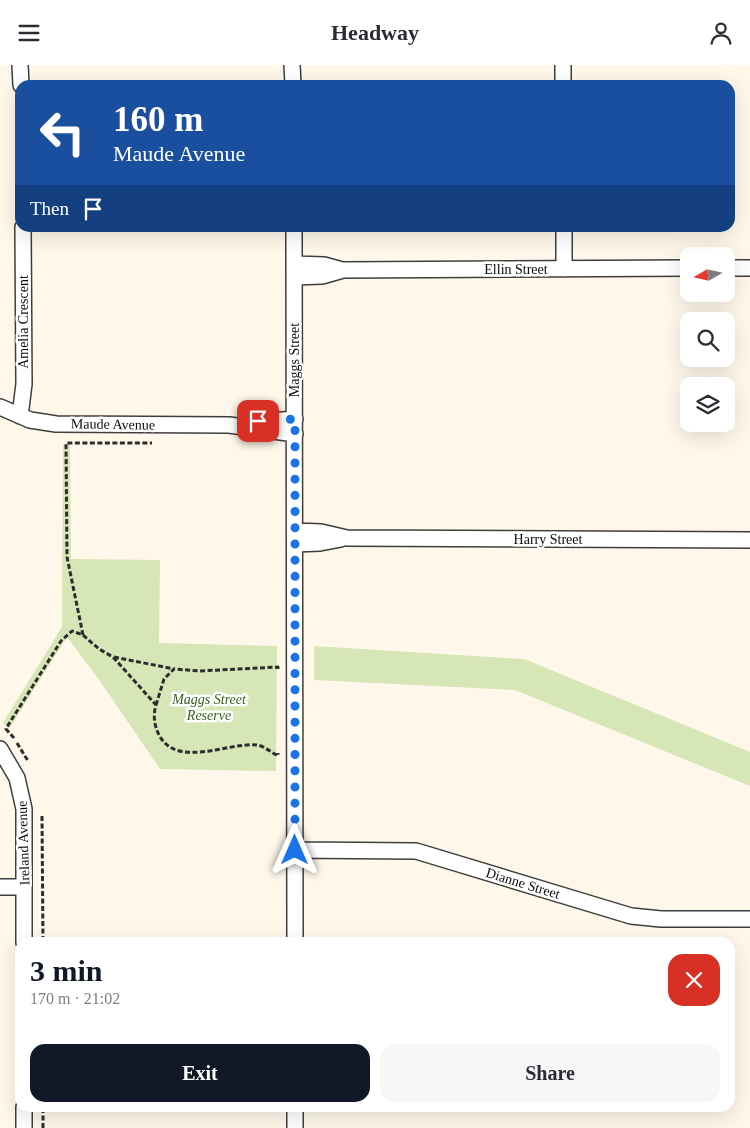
<!DOCTYPE html>
<html lang="en">
<head>
<meta charset="utf-8">
<style>
  :root { --surface:#fff; --page:#f7f7f7; --text:#2b2b33; --muted:#7c7c81; --accent:#111827 }
  body { margin:0; font-family:"Times New Roman",serif; background:var(--page); color:var(--text); height:100vh; display:flex; flex-direction:column; font-size:19px; white-space:nowrap }
  * { box-sizing:border-box; margin:0 }
  p { font-size:16px; color:var(--muted) }
  .icon { flex:none; width:28px; height:28px; fill:none; stroke:currentColor; stroke-width:2; stroke-linecap:round; stroke-linejoin:round }
  .map { position:relative; flex:1; overflow:hidden }
  .sheet { position:absolute; left:15px; top:872px; width:720px; height:175px; display:flex; flex-direction:column; background:var(--surface); border-radius:15px; box-shadow:0 5px 20px #0002 }
  .sheet>* { flex:none }
  .hud { position:absolute; left:15px; top:15px; width:720px; height:152px; border-radius:15px; box-shadow:0 5px 20px #0002; background:#1a4fa0; color:#fff; overflow:hidden }
  .needle { width:32px; rotate:261deg }
  .fabs { position:absolute; left:680px; top:182px; display:grid; gap:10px }
  .fabs a { display:grid; place-items:center; width:55px; height:55px; border-radius:10px; background:var(--surface); box-shadow:0 5px 20px #0002; font-size:25px }
  .pin { position:absolute; display:grid; place-items:center; width:42px; height:42px; color:#fff; margin:-21px; border-radius:10px; box-shadow:0 2px 8px #0006 }
  .me { position:absolute; width:55px; margin:-28px; rotate:0deg; stroke-linejoin:round; filter:drop-shadow(0 0 4px #0008) }
  .turn { display:flex; align-items:center; gap:18px; height:105px; padding:0 15px; font-size:22px }
  .turn .icon { width:65px; height:65px; stroke-width:2.5 }
  .turn b { display:block; font-size:35px; line-height:42px }
  .then { display:flex; align-items:center; height:48px; padding:0 15px; background:#0003; gap:10px; font-size:19px }
  .round { display:grid; place-items:center; flex:none; width:52px; height:52px; border-radius:15px; background:var(--page) }
  .headline { display:flex; align-items:center; justify-content:space-between; height:85px; padding:0 15px }
  h1 { font-size:30px; font-weight:700; line-height:38px; color:var(--accent) }
  .cta { display:flex; gap:10px; margin-top:auto; padding:10px 15px }
  .cta a { flex:1; height:58px; border-radius:15px; background:var(--accent); color:#fff; font-size:20px; font-weight:700; line-height:58px; text-align:center }
  .cta a+a { background:var(--page); color:var(--text) }
  header { display:flex; justify-content:space-between; align-items:center; height:65px; padding:0 15px; background:var(--surface); font-size:22px; font-weight:700 }
  .map>svg:first-child { display:block }
  .green { fill:#d6e6b6 }
  .lines { fill:none; stroke-linecap:round; stroke-linejoin:round }
  .street-casing { stroke:#3e3e3e; stroke-width:18 }
  .path { stroke:#2d2d2d; stroke-width:3; stroke-dasharray:5 2.5; stroke-linecap:butt }
  .street { stroke:#fff; stroke-width:15 }
  .route { stroke:#1a73e8; stroke-width:9; stroke-dasharray:0 16.2 }
  .labels { text-anchor:middle; stroke-width:5; stroke-linejoin:round; paint-order:stroke }
  .street-label { font-size:14px; fill:#0b0b0b; stroke:#fff }
  .park-label { font-size:14px; font-style:italic; fill:#355f1f; stroke:#fff }
</style>
</head>
<body>
<header><svg class="icon" aria-label="menu" viewBox="0 0 24 24"><path d="M4 6h16M4 12h16M4 18h16"/></svg>Headway<svg class="icon" aria-label="person" viewBox="0 0 24 24"><circle cx="12" cy="8" r="4"/><path d="M4 21q1-7 8-7t8 7"/></svg></header>
<div class="map">
<svg width="750" height="1063" viewBox="0 0 750 1063">
  <rect width="100%" height="100%" fill="#fef7ea"/>
  <path class="green" d="M63 380H70L71 494 160 495 159 578 277 581 276 706 160 704 100 616 67 572 9 664 3 658 62 562Z
    M314 581 524 594 750 687V721L515 625 314 615Z"/>
  <g class="lines">
    <g class="street-casing">
      <path id="street" d="M20 0 21 20
        M292 0 293 20
        M563 0V20
        M294 162 295 878
        M564 162V204
        M294 199 324 200 342 205
        M726 203H750
        M294 212 322 211 343 205 689 203
        M0 342 30 355 56 359 229 360 295 369
        M20 351 24 319 23 162
        M245 358 295 354
        M295 466 321 467 347 473 750 475
        M295 479 320 478 341 474
        M0 684 17 713 24 744V878
        M295 785 416 786 631 851 661 854H750
        M0 822H24
        M24 1042V1063
        M295 1042V1063"/>
    </g>
    <path class="path" d="M83 570 67 492 66 378H152
      M114 592 174 604
      M156 640 164 614 174 604 200 606 278 602V604
      M14 673 6 664 7 662 61 576 72 566 83 570 99 584 113 592 156 640C153 650 154 660 159 670 177 704 228 677 257 680 264 681 271 687 278 691V688
      M17 678 28 696
      M42 751 43 878
      M43 1063V1042"/>
    <use href="#street" class="street"/>
  </g>
  <g class="lines">
    <path class="route" d="M258 356 295 354V785"/>
  </g>
  <g class="labels">
    <g class="street-label">
      <text x="516" y="209">Ellin Street</text>
      <text transform="translate(23 257) rotate(-90)" y="5">Amelia Crescent</text>
      <text transform="translate(294 295) rotate(-90)" y="5">Maggs Street</text>
      <text transform="translate(113 359) rotate(1)" y="5">Maude Avenue</text>
      <text x="548" y="479">Harry Street</text>
      <text transform="translate(23 778) rotate(-92)" y="5">Ireland Avenue</text>
      <text transform="translate(523 818) rotate(17)" y="5">Dianne Street</text>
    </g>
    <g class="park-label">
      <text x="209" y="639">Maggs Street<tspan x="209" dy="16">Reserve</tspan></text>
    </g>
  </g>
</svg>
<div class="fabs">
<a><svg class="needle" viewBox="-14 -14 28 28"><path d="M0-13l5 13h-10z" fill="#e53935"/><path d="M0 13l5-13h-10z" fill="#7c7c81"/></svg></a>
<a><svg class="icon" aria-label="search" viewBox="0 0 24 24"><circle cx="10" cy="10" r="6"/><path d="M15 15l6 6"/></svg></a>
<a><svg class="icon" aria-label="layers" viewBox="0 0 24 24"><path d="M12 4l9 5-9 5-9-5zM3 14l9 5 9-5"/></svg></a>
</div>
<div class="pin" style="left:258px;top:356px;background:#d93025"><svg class="icon" aria-label="arrive" viewBox="0 0 24 24"><path d="M6 21V4h12l-3 4 3 4H6"/></svg></div>
<svg class="me" style="left:295px;top:785px" viewBox="-20 -20 40 40"><path d="M0-17L14 15 0 8-14 15z" fill="#1a73e8" stroke="#fff" stroke-width="4"/></svg>
<div class="hud">
<div class="turn"><svg class="icon" aria-label="left" viewBox="0 0 24 24"><path d="M17 20v-9H6M10 6l-5 5 5 5"/></svg><div><b>160 m</b>Maude Avenue</div></div>
<div class="then">Then<svg class="icon" aria-label="arrive" viewBox="0 0 24 24"><path d="M6 21V4h12l-3 4 3 4H6"/></svg></div>
</div>
<section class="sheet">
<div class="headline"><div><h1>3 min</h1><p>170 m · 21:02</p></div><a class="round" style="background:#d93025;color:#fff"><svg class="icon" aria-label="close" viewBox="0 0 24 24"><path d="M6 6l12 12M18 6L6 18"/></svg></a></div>
<div class="cta"><a>Exit</a><a>Share</a></div>
</section>
</div>
</body>
</html>
